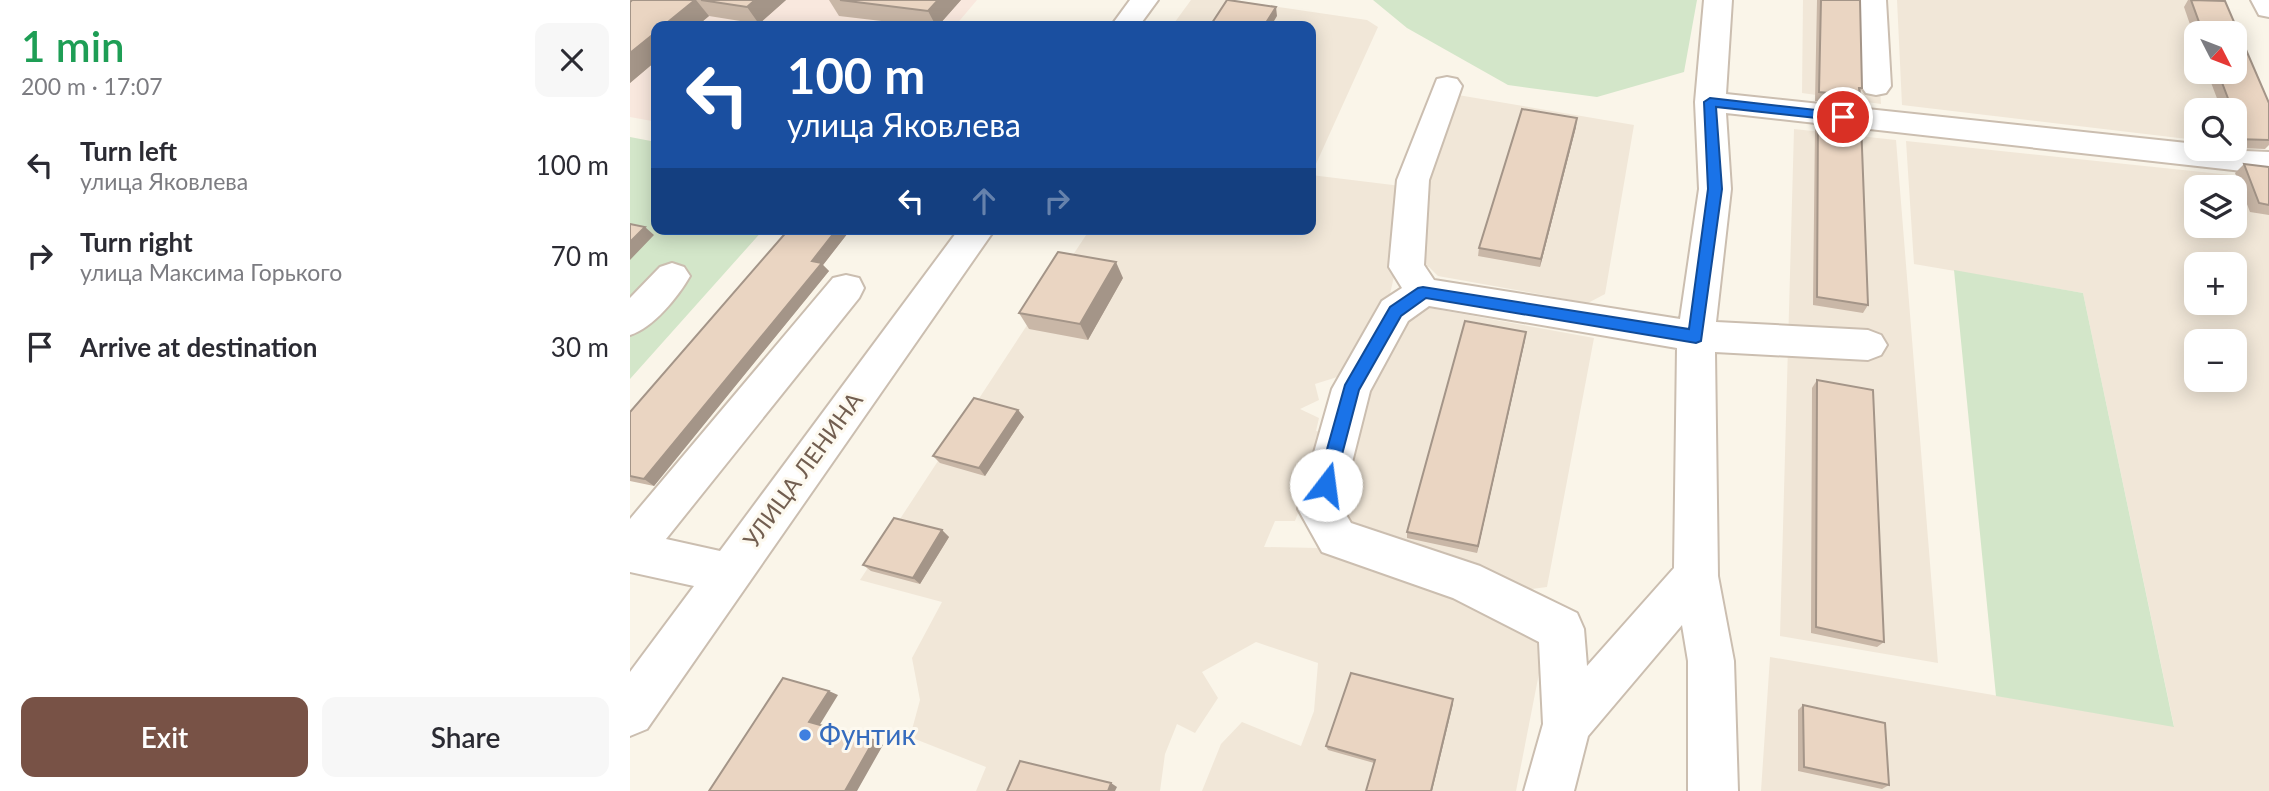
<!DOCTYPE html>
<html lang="en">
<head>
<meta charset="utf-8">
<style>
  :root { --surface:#fff; --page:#f7f7f7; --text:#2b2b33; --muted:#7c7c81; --accent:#785246 }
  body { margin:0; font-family:Lato,sans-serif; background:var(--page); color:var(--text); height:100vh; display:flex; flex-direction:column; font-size:26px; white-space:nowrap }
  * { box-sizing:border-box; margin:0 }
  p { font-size:23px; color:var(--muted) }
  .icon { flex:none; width:38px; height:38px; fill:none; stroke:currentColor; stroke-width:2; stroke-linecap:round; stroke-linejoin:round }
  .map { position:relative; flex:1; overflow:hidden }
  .panel { display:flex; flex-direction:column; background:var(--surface); width:630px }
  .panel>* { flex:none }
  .banner { position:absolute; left:21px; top:21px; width:665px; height:214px; border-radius:14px; box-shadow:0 4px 18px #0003; background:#1a4fa0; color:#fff; overflow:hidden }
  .needle { width:46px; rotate:132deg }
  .tools { position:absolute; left:1554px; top:21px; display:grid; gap:14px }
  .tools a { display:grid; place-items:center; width:63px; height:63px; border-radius:14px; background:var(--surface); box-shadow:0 4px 18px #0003; font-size:35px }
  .pin { position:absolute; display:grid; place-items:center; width:60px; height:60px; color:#fff; margin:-30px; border:4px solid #fff; border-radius:50%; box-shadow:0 2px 7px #0007 }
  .me { position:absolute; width:77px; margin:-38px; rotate:15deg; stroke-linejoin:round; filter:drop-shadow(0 0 5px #0008) }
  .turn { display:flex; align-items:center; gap:24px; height:147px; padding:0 21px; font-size:32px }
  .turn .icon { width:91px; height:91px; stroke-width:2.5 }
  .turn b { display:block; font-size:49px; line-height:60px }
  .lanes { display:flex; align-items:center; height:66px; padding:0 21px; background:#0003; justify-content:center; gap:35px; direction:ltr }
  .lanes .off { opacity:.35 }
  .round { display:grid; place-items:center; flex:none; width:74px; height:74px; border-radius:14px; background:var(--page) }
  .head { display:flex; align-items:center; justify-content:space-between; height:119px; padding:0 21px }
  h1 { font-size:42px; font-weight:600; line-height:52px; color:#1e9e55 }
  .primary-button { display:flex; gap:14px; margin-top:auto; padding:14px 21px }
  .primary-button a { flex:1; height:80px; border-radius:14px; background:var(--accent); color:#fff; font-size:28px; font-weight:600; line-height:80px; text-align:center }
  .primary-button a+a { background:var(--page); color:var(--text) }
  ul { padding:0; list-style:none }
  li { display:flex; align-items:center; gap:21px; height:91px; padding:0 21px }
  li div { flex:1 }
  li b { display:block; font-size:26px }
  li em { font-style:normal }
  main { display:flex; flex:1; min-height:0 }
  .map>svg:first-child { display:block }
  .residential { fill:#f1e7d8; fill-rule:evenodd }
  .commercial { fill:#f9e8de }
  .green { fill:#d3e6c9 }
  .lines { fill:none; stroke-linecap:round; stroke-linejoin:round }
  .minor-casing { stroke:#cbbeb0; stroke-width:4 }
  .minor { fill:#fff; fill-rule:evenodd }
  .wall { fill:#c9b7a7 }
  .shaded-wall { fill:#a49588 }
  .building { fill:#ead5c2; stroke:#a49588; stroke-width:2 }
  .route { fill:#1a73e8; stroke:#114b97; stroke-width:2 }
  .shop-dot { fill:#3f7fe0; stroke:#fdf9ef; stroke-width:2.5 }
  .labels { text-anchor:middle; stroke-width:6; stroke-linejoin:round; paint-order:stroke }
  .street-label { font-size:23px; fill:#725e50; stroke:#fdf9ef }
  .near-shop-label { font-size:28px; fill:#366cbe; stroke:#fdf9ef; text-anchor:start }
</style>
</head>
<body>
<main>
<section class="panel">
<div class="head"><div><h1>1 min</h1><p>200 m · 17:07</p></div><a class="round"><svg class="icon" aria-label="close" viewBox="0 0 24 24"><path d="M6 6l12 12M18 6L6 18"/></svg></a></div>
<ul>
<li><svg class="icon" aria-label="left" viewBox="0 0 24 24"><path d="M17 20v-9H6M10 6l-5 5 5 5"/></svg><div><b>Turn left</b><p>улица Яковлева</p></div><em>100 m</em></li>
<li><svg class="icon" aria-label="right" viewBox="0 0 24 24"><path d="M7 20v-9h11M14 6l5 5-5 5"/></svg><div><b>Turn right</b><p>улица Максима Горького</p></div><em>70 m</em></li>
<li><svg class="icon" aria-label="arrive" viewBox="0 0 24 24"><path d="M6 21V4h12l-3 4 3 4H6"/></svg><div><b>Arrive at destination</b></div><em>30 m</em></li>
</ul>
<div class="primary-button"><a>Exit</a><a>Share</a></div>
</section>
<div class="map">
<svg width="1639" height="791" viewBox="0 0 1639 791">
  <rect width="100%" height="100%" fill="#faf5e9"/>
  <path class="residential" d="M561 0H602L737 20 748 27 681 175 771 186 767 263 754 321 720 373 685 384 689 400 670 409 689 418 686 431 700 433 665 521H645L634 547 688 548 783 573 899 626 913 653 886 791H572L591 744 612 722 671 746 684 711 688 663 626 642 572 672 588 698 565 733 547 724 535 754 530 791H346L356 767 280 737 290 700 282 658 312 602 230 580 460 229H681V26H542Z
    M1173 0H1244L1251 104 1172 93Z
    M1267 0H1584L1594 27 1566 33V72H1605V110H1566V140L1272 105Z
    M828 95 1004 125 975 294 958 303 808 276 799 267 788 264 786 224Z
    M1164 129 1266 140 1308 663 1150 636Z
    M1276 141 1639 179V791H1131L1140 657 1544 726 1453 293 1284 264ZM1566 187H1605V226H1566ZM1566 264H1605V303H1566ZM1566 341H1605V380H1566Z
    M789 306 964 338 917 587 894 590 711 525 738 394 759 345Z"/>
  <path class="commercial" d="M0 0H347L325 26H26V116L22 121 0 117Z"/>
  <path class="green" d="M743 0H1067L1054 72 967 97 878 85 777 28Z
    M0 137 26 142V229H134L0 379Z
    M1324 270 1453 293 1544 727 1366 696Z"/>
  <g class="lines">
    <g class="minor-casing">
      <path id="minor" d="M500 0H528L509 26H481Z
        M1074 0H1102L1096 94 1566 144V149L1639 152V174L1096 113 1101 189 1086 322 1238 330 1251 335 1257 345 1251 355 1238 360 1085 352 1088 576 1104 661 1108 791H1058V661L1052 625 958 736 944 791H894L913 724 909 642 823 598 692 552 668 509 702 389 752 301 772 288 759 267 767 180 807 79 817 77 827 79 832 86 799 180 794 265 804 280 1050 319 1069 189 1065 102ZM799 306 1047 348 1044 568 957 666 954 629 947 613 850 566 721 523 711 506 740 391 778 321Z
        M1228 0H1256L1261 86 1256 93 1246 95 1236 93 1231 86Z
        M1621 0H1639V17L1629 15Z
        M329 229H365L17 729 0 736V672L64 586 0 572V519L203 278 216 275 229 278 234 288 229 298 36 539 90 551Z
        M42 263 54 267 60 276C48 297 23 328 0 335V298L30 267Z"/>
    </g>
    <use href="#minor" class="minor"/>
  </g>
  <path class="wall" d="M2 0H156L129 24 79 16 67 26H26V61L0 83Z
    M199 0H331L308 26H294L209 16Z
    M1187 0H1230L1232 88 1226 105 1185 101Z
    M1558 0 1595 1 1639 103V145L1635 149 1605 148V110H1582L1581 109 1588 101 1577 72H1605V33H1566V42L1554 7Z
    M1188 117 1238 305 1233 313 1183 305 1185 126Z
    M946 127 910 267 848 256 849 248Z
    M1614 164 1639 167V215L1620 212 1605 173Z
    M159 229H221L193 265 199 271 24 486 0 481V412Z
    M493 278 458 340 399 329 389 313Z
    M895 340 847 553 777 538V532Z
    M1187 380 1254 642 1247 647 1181 633 1182 388Z
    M388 410 394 417 355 476 310 463 303 456Z
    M312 530 319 537 290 584 241 571 233 565Z
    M823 704 744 763 698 750 696 746Z
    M1173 705 1259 785 1252 789 1168 771V710Z"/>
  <path class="shaded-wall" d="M65 0H66L79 16 67 26H33Z
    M125 0H156L129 24 117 7Z
    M308 0H331L308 26H306L298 11Z
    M646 7 647 16 641 26H634Z
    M26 32V61L0 83V53Z
    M947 118 946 127 910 267 911 259Z
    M15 227 24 235 0 260V242Z
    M207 229H221L193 265 199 271 24 486 14 479Z
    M486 262 493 278 458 340 450 324Z
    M896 332 895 340 847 553 848 546Z
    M388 410 394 417 355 476 349 468Z
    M312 530 319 537 290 584 283 578Z
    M199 691 208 695 189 726 179 722Z
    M823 699V704L802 791H801Z
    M244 740 253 745 227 791H215Z
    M481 783 487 787 485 791H478Z"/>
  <path class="building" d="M2 0H65L33 26H26V32L0 53V2Z
    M71 0H125L117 7Z
    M210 0H308L298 11Z
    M597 0H598L646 7 634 26H580Z
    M1191 0H1230L1232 88H1229L1230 96 1189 92Z
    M1561 0 1595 1 1639 103V140L1605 139V110H1593L1589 100 1599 101 1588 72H1605V33H1573Z
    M334 22 361 26H331Z
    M892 109 947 118 911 259 849 248Z
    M1188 117 1231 122 1238 305 1187 297Z
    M1614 164 1639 167V205L1629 203Z
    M0 224 15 227 0 242Z
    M159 229H207L182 261 192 263 14 479 0 476V412Z
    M428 252 486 262 450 324 389 313Z
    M835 321 896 332 848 546 777 532Z
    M1187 380 1243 390 1254 642 1186 627Z
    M344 398 388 410 349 468 303 456Z
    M264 518 312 530 283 578 233 565Z
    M721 673 823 699 801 791H736L745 760 696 746Z
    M153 678 199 691 179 722 244 740 215 791H79Z
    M1173 705 1255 723 1259 785 1174 767Z
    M390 761 481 783 478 791H377Z"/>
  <path class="route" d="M1080 98 1213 113 1219 117 1213 121 1086 107 1092 189 1071 341 1066 343 796 298 771 316 729 390 704 485 702 491 696 493 690 491 687 485 715 385 760 307 788 288 793 287 1059 329 1078 189 1074 102Z"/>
  <circle class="shop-dot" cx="175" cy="735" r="7"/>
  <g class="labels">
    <g class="street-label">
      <text transform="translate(173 470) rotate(-54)" y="8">УЛИЦА ЛЕНИНА</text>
    </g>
    <g class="near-shop-label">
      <text x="189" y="745">Фунтик</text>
    </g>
  </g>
</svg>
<div class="tools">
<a><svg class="needle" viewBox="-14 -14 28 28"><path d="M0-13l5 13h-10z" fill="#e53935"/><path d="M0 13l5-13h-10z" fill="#7c7c81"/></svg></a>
<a><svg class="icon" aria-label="search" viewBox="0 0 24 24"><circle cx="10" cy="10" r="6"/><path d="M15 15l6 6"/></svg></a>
<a><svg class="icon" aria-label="layers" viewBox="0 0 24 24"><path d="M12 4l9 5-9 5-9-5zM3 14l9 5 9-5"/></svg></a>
<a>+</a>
<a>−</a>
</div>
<div class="pin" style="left:1213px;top:117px;background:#d93025"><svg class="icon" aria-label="arrive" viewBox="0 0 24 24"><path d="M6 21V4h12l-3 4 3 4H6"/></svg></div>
<svg class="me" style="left:696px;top:485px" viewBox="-20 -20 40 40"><circle r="19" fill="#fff"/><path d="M0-13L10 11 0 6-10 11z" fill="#1a73e8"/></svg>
<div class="banner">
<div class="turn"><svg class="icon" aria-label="left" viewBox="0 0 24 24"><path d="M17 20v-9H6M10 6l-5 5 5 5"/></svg><div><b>100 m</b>улица Яковлева</div></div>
<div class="lanes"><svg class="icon" aria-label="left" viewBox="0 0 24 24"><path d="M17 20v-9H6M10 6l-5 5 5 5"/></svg><svg class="icon off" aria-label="ahead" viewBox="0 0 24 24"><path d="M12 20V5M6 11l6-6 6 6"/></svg><svg class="icon off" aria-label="right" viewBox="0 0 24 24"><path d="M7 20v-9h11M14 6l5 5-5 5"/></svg></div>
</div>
</div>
</main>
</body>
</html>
